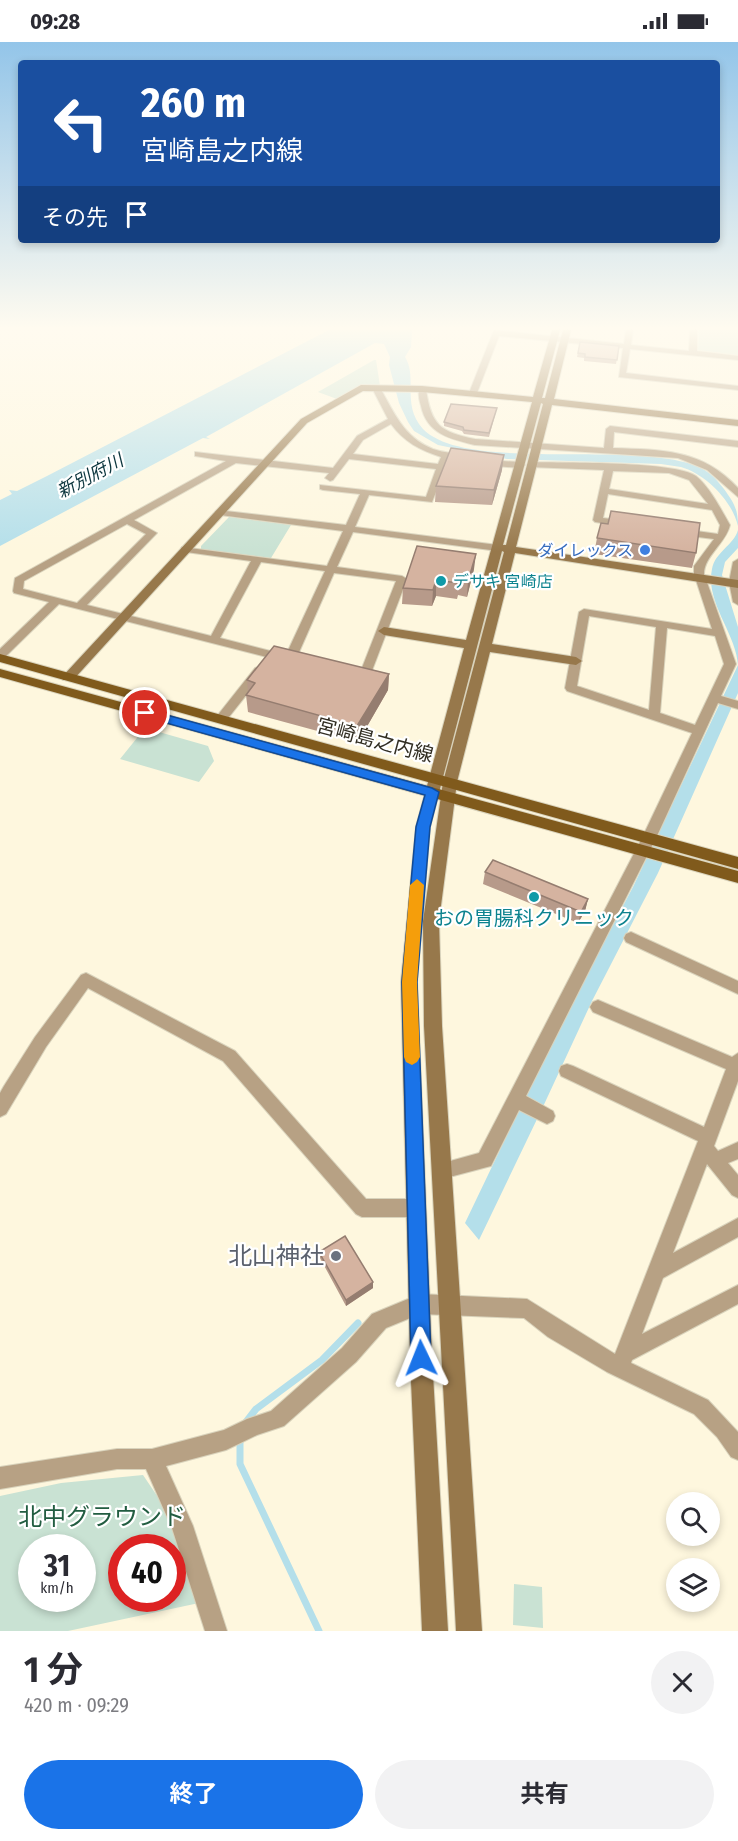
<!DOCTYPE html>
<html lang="ja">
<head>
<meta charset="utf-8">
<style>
  :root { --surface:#fff; --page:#f2f2f3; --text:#2b2b33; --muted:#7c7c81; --accent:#1a73e8 }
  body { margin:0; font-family:"Fira Sans Condensed","Noto Sans JP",sans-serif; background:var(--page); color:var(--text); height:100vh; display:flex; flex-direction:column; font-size:22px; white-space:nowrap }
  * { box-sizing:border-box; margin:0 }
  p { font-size:20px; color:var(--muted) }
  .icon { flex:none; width:33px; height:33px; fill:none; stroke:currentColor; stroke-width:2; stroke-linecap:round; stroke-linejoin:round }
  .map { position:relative; height:1589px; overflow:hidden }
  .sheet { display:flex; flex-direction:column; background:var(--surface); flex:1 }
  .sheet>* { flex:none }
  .top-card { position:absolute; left:18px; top:18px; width:702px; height:183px; border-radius:6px; box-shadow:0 3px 9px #0003; background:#1a4fa0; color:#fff; overflow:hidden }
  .fabs { position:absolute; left:666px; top:1450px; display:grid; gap:12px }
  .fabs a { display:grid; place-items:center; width:54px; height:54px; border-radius:50%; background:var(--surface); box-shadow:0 3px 9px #0003; font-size:30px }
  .speed { position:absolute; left:18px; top:1492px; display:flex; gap:12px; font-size:30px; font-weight:700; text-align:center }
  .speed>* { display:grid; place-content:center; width:78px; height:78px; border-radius:50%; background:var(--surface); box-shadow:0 3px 9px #0003; line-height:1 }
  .speed small { font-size:15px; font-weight:400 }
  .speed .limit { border:9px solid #d22; background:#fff; color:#111 }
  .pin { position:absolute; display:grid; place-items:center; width:51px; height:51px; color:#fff; margin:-26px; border:3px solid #fff; border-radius:50%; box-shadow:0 2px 6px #0007 }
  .me { position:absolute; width:66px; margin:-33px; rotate:358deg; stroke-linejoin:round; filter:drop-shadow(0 0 4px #0008) }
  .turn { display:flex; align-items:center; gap:21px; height:126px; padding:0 24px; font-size:27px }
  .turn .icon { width:78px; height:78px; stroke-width:2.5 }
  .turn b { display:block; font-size:42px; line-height:51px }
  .then { display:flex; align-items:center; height:57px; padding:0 24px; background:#0003; gap:12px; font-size:22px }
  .round { display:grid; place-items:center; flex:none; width:63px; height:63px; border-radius:32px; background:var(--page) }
  .summary { display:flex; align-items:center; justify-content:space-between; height:102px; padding:0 24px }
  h1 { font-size:36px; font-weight:700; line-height:45px }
  .cta { display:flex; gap:12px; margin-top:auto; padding:12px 24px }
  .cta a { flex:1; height:69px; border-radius:36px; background:var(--accent); color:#fff; font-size:24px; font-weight:700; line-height:69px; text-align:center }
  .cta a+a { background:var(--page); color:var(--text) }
  .status { display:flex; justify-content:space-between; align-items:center; height:42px; padding:0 30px; background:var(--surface); direction:ltr }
  .status svg { height:16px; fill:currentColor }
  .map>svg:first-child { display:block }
  .green { fill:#c9e2d3; fill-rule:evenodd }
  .water { fill:#b4dfea }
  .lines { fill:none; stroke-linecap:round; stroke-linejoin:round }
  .stream { stroke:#b4dfea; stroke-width:7 }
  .street-casing { stroke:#d9d3bc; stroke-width:2 }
  .secondary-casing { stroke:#d9d3bc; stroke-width:2 }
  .primary-casing { stroke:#d9d3bc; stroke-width:2 }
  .street { fill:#b7a184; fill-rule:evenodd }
  .secondary { fill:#97784b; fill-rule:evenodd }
  .primary { fill:#805a1c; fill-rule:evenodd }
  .wall { fill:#b79a8a }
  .shaded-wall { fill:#957d70 }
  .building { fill:#d5b3a0; stroke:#957d70; stroke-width:1.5 }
  .route { fill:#1a73e8; stroke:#114b97; stroke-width:1.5 }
  .slow { fill:#f59e0b }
  .shop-dot { fill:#3f7fe0; stroke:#fff; stroke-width:2 }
  .culture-dot { fill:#0f9aa8; stroke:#fff; stroke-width:2 }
  .worship-dot { fill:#6b7280; stroke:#fff; stroke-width:2 }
  .labels { text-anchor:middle; stroke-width:4.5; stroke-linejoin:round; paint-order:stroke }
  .far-shop-label { font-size:16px; fill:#366cbe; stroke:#fff; text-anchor:end }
  .far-culture-label { font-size:16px; fill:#0d838f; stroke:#fff; text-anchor:start }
  .far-water-label { font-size:18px; font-style:italic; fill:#0b353d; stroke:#fff }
  .street-label { font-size:20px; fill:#312d22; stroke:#fff }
  .culture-label { font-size:20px; fill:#0d838f; stroke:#fff }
  .near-worship-label { font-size:24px; fill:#5b616d; stroke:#fff; text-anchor:end }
  .near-park-label { font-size:24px; fill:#225d41; stroke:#fff }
</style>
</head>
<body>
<div class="status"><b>09:28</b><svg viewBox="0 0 49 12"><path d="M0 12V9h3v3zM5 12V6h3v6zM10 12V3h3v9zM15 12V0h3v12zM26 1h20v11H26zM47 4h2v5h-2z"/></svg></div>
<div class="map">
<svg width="738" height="1589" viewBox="0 0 738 1589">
  <rect width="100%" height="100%" fill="#fef7de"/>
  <path class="green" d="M699 288H738V313L698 308Z
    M374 318H376L380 344H361L337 357 318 350Z
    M229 475 291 483 271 516 201 507V504Z
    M145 686 208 704 214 719 199 740 120 717Z
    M143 1433 166 1467 199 1561 68 1589H0V1454L61 1441ZM32 1506H82V1557H32ZM122 1506H172V1557H122Z
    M514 1542 542 1545 543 1586 513 1583Z"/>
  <path class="water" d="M329 288H412L411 305 405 315C418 335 401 363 423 387 467 432 639 396 701 426 711 431 717 438 724 447 734 461 738 467 738 484 732 458 705 432 681 425L661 422 507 417 438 403 414 389 408 380 399 361 389 323 390 315 384 302 375 301 206 395 210 397 203 396 0 504V458L12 452 9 448 17 449 47 434Z
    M738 488V506L725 520 722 533 738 585V651L658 831 592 959 541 1069 523 1060 558 987 633 845 738 623C736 591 705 560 712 527 715 510 734 503 738 488Z
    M521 1064 539 1073 479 1198 465 1181Z"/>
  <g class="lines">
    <path class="stream" d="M246 1380 256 1367 322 1318 358 1281
      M240 1397V1422L319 1589"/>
    <g class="street-casing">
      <path id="street" d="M494 288 624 302 626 288H633L631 303 689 309 690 288H697V309L738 314V318L630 307 626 331 738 344V348L619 335 623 306 499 294 477 351 470 353 469 351Z
        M373 344H379C394 370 403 395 433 407 444 411 459 411 469 417L464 420 449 417 432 460 369 453 355 485 498 503 503 506 498 509 353 490 337 525 402 534 407 537 368 639 356 638 350 634 352 631H360L396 539 334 531 296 617 290 621 59 562 4 616 0 617V607L49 560 14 551 13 549 15 536 226 419 195 414V410L333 426 357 394 388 377 372 346ZM391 382C404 400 420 408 441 415L438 422 353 412 363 398ZM349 417 436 427 426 455 320 443V447L323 448 360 452 346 483 217 468 215 470 220 473 343 489 327 524 182 505 181 507 186 510 251 519 211 594 87 563 157 491 134 478 236 421 329 431 325 436 330 439 333 438ZM127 482 146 492 77 561 23 547 24 539ZM261 520 325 529 286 613 220 596Z
        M419 345 426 347C431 383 440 390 475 397L604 406 606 387 610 384 738 399V405L614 390 613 406C663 408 702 407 738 446V455L707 428 678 416 475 403C450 397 427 392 421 364 419 358 418 351 419 345Z
        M486 418 520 420 525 423 520 426 483 423 481 421Z
        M532 420C563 421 676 419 696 434 709 444 722 469 730 483 726 501 704 514 704 532L736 622 721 654 738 659V667L718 661 656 796 526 1054 553 1069 555 1074 553 1079 547 1082 519 1068 491 1124 442 1137 436 1135 433 1129 436 1123 479 1111 642 796 692 691 567 649 565 646 579 570 584 567 712 587 694 532V524L714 497 682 493 677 490 682 487 718 492 720 483 712 468 608 452 603 476 627 479 632 482 627 485 595 480 593 478 604 428 529 425V421ZM613 429 669 431 689 438 708 462 609 447ZM589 574 656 585 649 668 577 644ZM667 586 715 594 724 622 695 683 660 671Z
        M738 517V563L733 560 729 540 733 520Z
        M259 625 265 629 263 632 225 680H217L215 677 217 674 255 626Z
        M631 890 738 939V952L626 900 624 896 626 892Z
        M86 931 235 1009 366 1157H416L422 1160 425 1166 422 1172 416 1175H362L356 1172 223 1019 88 946 46 1005 6 1072 0 1075V1051L4 1044 35 995 81 933Z
        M598 958 732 1015 738 1011V1039L714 1104 718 1109 738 1100V1117L728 1121 738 1133V1156L732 1153 707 1122 673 1211 738 1176V1195L663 1236 642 1292 738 1243V1262L632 1318 631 1321 708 1358 738 1390V1418L731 1415 717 1395 694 1372 607 1330 548 1295 524 1276 420 1272 386 1286 356 1320 284 1384 257 1393 226 1408 166 1424 193 1484 227 1589H205L172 1486 146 1427H117L0 1447V1425L117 1407H152L224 1388 247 1377 271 1369 342 1306 372 1272 420 1252 527 1257 615 1312 698 1099 561 1034 559 1029 561 1024 567 1022 573 1024 704 1085 726 1027 593 970 590 965 593 960Z"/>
    </g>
    <g class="secondary-casing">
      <path id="secondary" d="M552 288H560L542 356H545L563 288H571L554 357 738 378V384L552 363 516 505 738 538V546L515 511 492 602 576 615 582 619 576 623 490 610 457 740 439 879 442 984 482 1589H456L424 984 423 879 443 740 504 510 502 509 430 785 417 940 432 1316 448 1589H422L410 1316 401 940 416 785 464 606 384 593 378 589 384 585 466 598 532 360 422 350 363 349 307 381 73 638H63L62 635 301 377 361 343 422 344 533 355ZM541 361 543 362 506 503H503Z"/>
    </g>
    <g class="primary-casing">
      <path id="primary" d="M0 612 738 815V827L0 620Z
        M0 627 738 829V841L0 635Z"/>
    </g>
    <use href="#street" class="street"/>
    <use href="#secondary" class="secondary"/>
    <use href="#primary" class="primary"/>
  </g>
  <path class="wall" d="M580 300 619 304 616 322 584 319V316L577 315Z
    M497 366 489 395 464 392 462 389 444 384V380Z
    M502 428 492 463 435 460 436 444Z
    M608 482 696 511 692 526 594 512 597 496Z
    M474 527 467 555 458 553 457 557 436 554 432 564 402 562 403 546Z
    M389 632 388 648 358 700 248 670 246 653 248 650 247 638Z
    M485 830 588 857 585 869 578 881 483 842Z
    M319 1210 373 1246 346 1264 320 1216Z"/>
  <path class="shaded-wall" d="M504 413 502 428 492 463 494 448Z
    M476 512 474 527 467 555 468 539Z
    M436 538V554L432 564 433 548Z
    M389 632 388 648 358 700 357 684Z
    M588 857 585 869 578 881 581 870Z
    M373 1240V1246L346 1264V1258Z"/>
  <path class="building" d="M580 300 619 304 617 318 585 315V312L578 311Z
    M451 362 497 366 489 391 464 388 463 385 444 380Z
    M451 406 504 413 494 448 436 444Z
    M611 469 700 481 696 511 597 496 601 481 608 482Z
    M417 504 476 512 468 539 459 538 458 541 436 538 433 548 403 546Z
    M274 604 389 632 357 684 246 653 255 641 247 638Z
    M493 818 588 857 581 870 485 830Z
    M345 1194 373 1240 346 1258 319 1210Z"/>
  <linearGradient id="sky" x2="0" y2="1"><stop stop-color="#93c5e9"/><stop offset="0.56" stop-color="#fffbf0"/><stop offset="1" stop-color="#fffbf0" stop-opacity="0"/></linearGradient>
  <rect width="738" height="510" fill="url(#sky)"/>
  <path class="route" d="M145 667 432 746 439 750 430 785 417 940 431 1316 428 1323 421 1326 414 1323 411 1316 402 940 416 785 425 753 141 674V668Z"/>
  <path class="slow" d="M417 837 424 843 417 940 420 1015 417 1020 412 1023 406 1020 404 1015 402 940 410 843Z"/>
  <circle class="shop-dot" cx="645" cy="508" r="6"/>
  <g class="culture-dot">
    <circle cx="441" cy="539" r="6"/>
    <circle cx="534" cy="855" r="6"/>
  </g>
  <circle class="worship-dot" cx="336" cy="1214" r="6"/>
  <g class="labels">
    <g class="far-shop-label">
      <text x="633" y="514">ダイレックス</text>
    </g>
    <g class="far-culture-label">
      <text x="453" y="545">デサキ 宮崎店</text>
    </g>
    <g class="far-water-label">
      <text transform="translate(90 434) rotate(-28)" y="6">新別府川</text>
    </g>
    <g class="street-label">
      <text transform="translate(375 698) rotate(15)" y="7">宮崎島之内線</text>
    </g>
    <g class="culture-label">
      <text x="534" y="883">おの胃腸科クリニック</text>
    </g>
    <g class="near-worship-label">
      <text x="324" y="1222">北山神社</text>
    </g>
    <g class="near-park-label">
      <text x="102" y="1483">北中グラウンド</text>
    </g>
  </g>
</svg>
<div class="fabs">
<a><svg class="icon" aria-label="search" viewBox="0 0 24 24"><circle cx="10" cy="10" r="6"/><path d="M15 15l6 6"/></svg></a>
<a><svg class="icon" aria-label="layers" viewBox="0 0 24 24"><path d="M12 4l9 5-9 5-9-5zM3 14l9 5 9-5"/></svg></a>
</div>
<div class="speed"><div>31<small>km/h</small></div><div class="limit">40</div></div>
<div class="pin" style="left:145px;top:671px;background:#d93025"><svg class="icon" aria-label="arrive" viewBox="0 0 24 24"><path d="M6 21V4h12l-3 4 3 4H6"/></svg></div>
<svg class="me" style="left:421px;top:1316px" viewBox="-20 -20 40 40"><path d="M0-17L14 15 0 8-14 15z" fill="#1a73e8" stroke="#fff" stroke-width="4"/></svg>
<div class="top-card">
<div class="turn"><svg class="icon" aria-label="left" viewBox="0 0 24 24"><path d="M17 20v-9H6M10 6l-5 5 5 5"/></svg><div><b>260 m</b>宮崎島之内線</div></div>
<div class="then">その先<svg class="icon" aria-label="arrive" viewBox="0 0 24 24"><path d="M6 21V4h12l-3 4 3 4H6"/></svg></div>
</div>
</div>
<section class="sheet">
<div class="summary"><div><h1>1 分</h1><p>420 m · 09:29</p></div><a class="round"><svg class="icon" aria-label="close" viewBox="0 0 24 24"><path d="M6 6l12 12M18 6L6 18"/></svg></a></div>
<div class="cta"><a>終了</a><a>共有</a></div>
</section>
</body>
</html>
